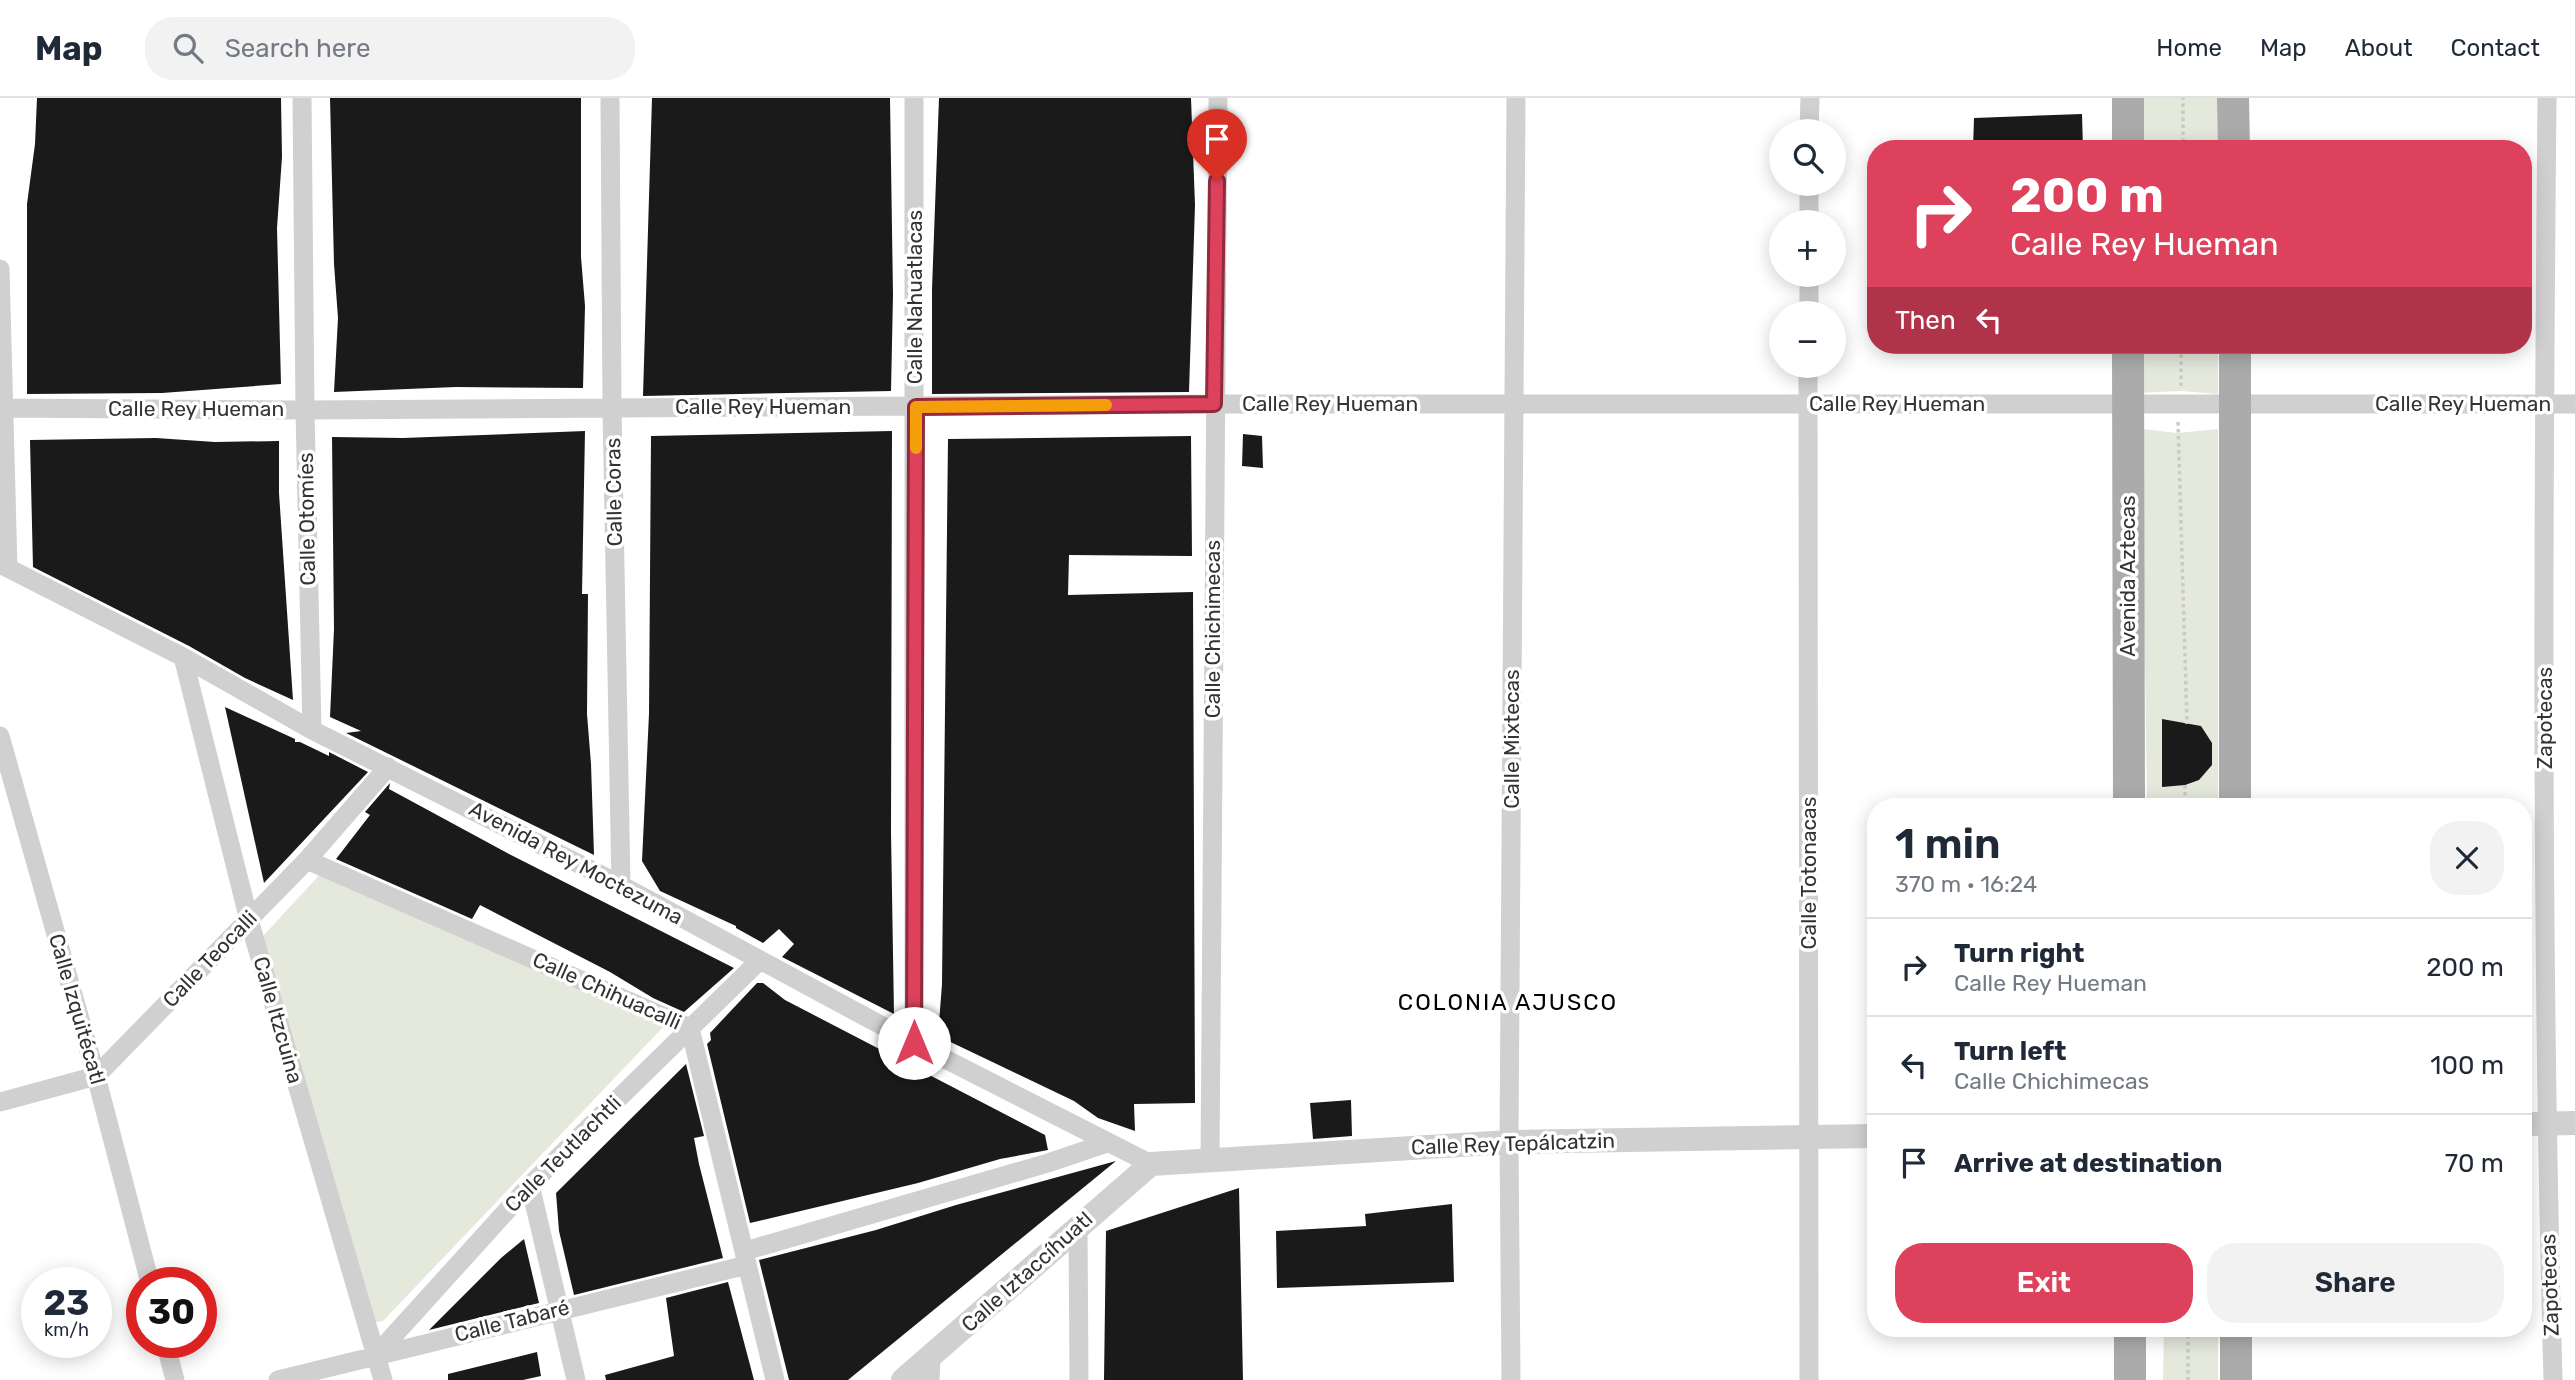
<!DOCTYPE html>
<html lang="en">
<head>
<meta charset="utf-8">
<style>
  :root { --surface:#fff; --page:#f2f2f3; --text:#1f2937; --muted:#747a83; --line:#e0e1e3; --accent:#dd415c }
  body { margin:0; font-family:Rubik,sans-serif; background:var(--page); color:var(--text); height:100vh; display:flex; flex-direction:column; font-size:26px; white-space:nowrap }
  * { box-sizing:border-box; margin:0 }
  p { font-size:23px; color:var(--muted) }
  .icon { flex:none; width:38px; height:38px; fill:none; stroke:currentColor; stroke-width:2; stroke-linecap:round; stroke-linejoin:round }
  .map { position:relative; flex:1; overflow:hidden }
  .side { position:absolute; left:1867px; top:700px; width:665px; height:539px; display:flex; flex-direction:column; background:var(--surface); border-radius:28px; box-shadow:0 4px 18px #0003 }
  .side>* { flex:none }
  .top-card { position:absolute; left:1867px; top:42px; width:665px; height:214px; border-radius:28px; box-shadow:0 4px 18px #0003; background:#dd415c; color:#fff; overflow:hidden }
  .buttons { position:absolute; left:1769px; top:21px; display:grid; gap:14px }
  .buttons a { display:grid; place-items:center; width:77px; height:77px; border-radius:50%; background:var(--surface); box-shadow:0 4px 18px #0003; font-size:35px }
  .speed { position:absolute; left:21px; top:1169px; display:flex; gap:14px; font-size:35px; font-weight:700; text-align:center }
  .speed>* { display:grid; place-content:center; width:91px; height:91px; border-radius:50%; background:var(--surface); box-shadow:0 4px 18px #0003; line-height:1 }
  .speed small { font-size:18px; font-weight:400 }
  .speed .limit { border:10px solid #d22; background:#fff; color:#111 }
  .pin { position:absolute; display:grid; place-items:center; width:60px; height:60px; color:#fff; margin:-72px -30px; border-radius:50% 50% 50% 0; rotate:-45deg; box-shadow:0 0 7px #0007 }
  .pin .icon { rotate:45deg }
  .me { position:absolute; width:77px; margin:-38px; rotate:0deg; stroke-linejoin:round; filter:drop-shadow(0 0 5px #0008) }
  .turn { display:flex; align-items:center; gap:24px; height:147px; padding:0 28px; font-size:32px }
  .turn .icon { width:91px; height:91px; stroke-width:2.5 }
  .turn b { display:block; font-size:49px; line-height:60px }
  .then { display:flex; align-items:center; height:66px; padding:0 28px; background:#0003; gap:14px; font-size:26px }
  .round { display:grid; place-items:center; flex:none; width:74px; height:74px; border-radius:28px; background:var(--page) }
  .headline { display:flex; align-items:center; justify-content:space-between; height:119px; padding:0 28px }
  h1 { font-size:42px; font-weight:600; line-height:52px }
  .cta { display:flex; gap:14px; margin-top:auto; padding:14px 28px }
  .cta a { flex:1; height:80px; border-radius:28px; background:var(--accent); color:#fff; font-size:28px; font-weight:600; line-height:80px; text-align:center }
  .cta a+a { background:var(--page); color:var(--text) }
  ul { padding:0; list-style:none }
  li { display:flex; align-items:center; gap:21px; height:98px; padding:0 28px; border-top:2px solid var(--line) }
  li div { flex:1 }
  li b { display:block; font-size:26px }
  li em { font-style:normal }
  header { display:flex; align-items:center; gap:42px; box-sizing:border-box; height:98px; padding:0 35px; background:var(--surface); border-bottom:2px solid var(--line) }
  header strong { font-size:33px }
  nav { display:flex; gap:38px; margin-inline-start:auto; font-size:24px }
  .search { width:490px; height:63px; background:var(--page); display:flex; align-items:center; gap:18px; box-sizing:border-box; padding:0 24px; border-radius:28px; color:var(--muted); font-size:26px }
  .map>svg:first-child { display:block }
  .green { fill:#e4e9dc }
  .building { fill:#1a1a1a }
  .lines { fill:none; stroke-linecap:round; stroke-linejoin:round }
  .path { stroke:#cacaca; stroke-width:3.5; stroke-dasharray:3.5 3.5; stroke-linecap:butt }
  .minor { stroke:#d0d0d0; stroke-width:19 }
  .tertiary { stroke:#d0d0d0; stroke-width:24 }
  .primary { stroke:#ababab; stroke-width:32 }
  .route-casing { stroke:#902a3c; stroke-width:18 }
  .route { stroke:#dd415c; stroke-width:12 }
  .slow { stroke:#f59e0b; stroke-width:12 }
  .labels { text-anchor:middle; stroke-width:7; stroke-linejoin:round; paint-order:stroke }
  .street-label { font-size:21px; fill:#333; stroke:#fff }
  .neighbourhood-label { font-size:23px; letter-spacing:2px; fill:#000; stroke:#fff }
</style>
</head>
<body>
<header>
<strong>Map</strong>
<div class="search"><svg class="icon" aria-label="search" viewBox="0 0 24 24"><circle cx="10" cy="10" r="6"/><path d="M15 15l6 6"/></svg>Search here</div>
<nav><a>Home</a><a>Map</a><a>About</a><a>Contact</a></nav>
</header>
<div class="map">
<svg width="2575" height="1282" viewBox="0 0 2575 1282">
  <rect width="100%" height="100%" fill="#fff"/>
  <path class="green" d="M2144 0H2219V51H2143Z
    M2139 247H2218V296L2181 293 2138 295Z
    M2142 331 2177 335 2218 331V709H2147Z
    M324 772 666 926 383 1223 377 1224 371 1219 263 838Z
    M2164 1230H2218V1282H2163Z"/>
  <path class="building" d="M37 0H281L282 59 277 130 281 286 162 295 27 296V106L35 46Z
    M330 0H581V159L585 208 583 290 456 289 334 294 338 220 334 166Z
    M652 0H890L893 197 891 293 643 298Z
    M939 0H1191L1195 107 1189 294 932 296V191Z
    M2082 16 2083 51H1973L1974 20Z
    M585 333 582 496H588L587 616 591 666 594 757 346 635 361 633 330 619 334 531 332 339 403 340Z
    M892 333 891 734 894 916 782 859 794 846 779 831 763 845 736 830V828L660 793 642 763 649 616 651 338Z
    M1243 336 1262 338 1263 370 1242 368Z
    M1191 338 1192 458 1069 457 1068 497 1193 494 1195 1005 1134 1006 1135 1033 1098 1020 1074 1003 938 938 942 886 948 341Z
    M156 340 215 344 279 343V395L293 602 245 580 189 548 33 469 30 342Z
    M225 609 295 641V644H300L329 658V654L368 674 264 785Z
    M2162 621 2201 628 2212 645V667L2199 682 2185 687 2162 689Z
    M390 685 389 691 511 757 734 870 684 914 653 900 610 874 480 807 472 821 336 761 370 717 365 714Z
    M757 885H763L785 902 1045 1037 1048 1052 1000 1061 918 1085 750 1125 707 946 711 942 710 935Z
    M686 966 704 1038 694 1040 699 1066 723 1160 574 1197 559 1133 556 1095Z
    M1351 1002 1352 1038 1313 1041 1310 1005Z
    M1116 1063 848 1282H789L759 1162 876 1132 956 1107Z
    M1239 1090 1243 1282H1104L1106 1133Z
    M1452 1106 1454 1184 1277 1190 1276 1133 1366 1128 1365 1116Z
    M524 1141 539 1205 429 1232 501 1160Z
    M728 1184 754 1282H606L605 1277 674 1258 666 1200Z
    M537 1254 541 1278 523 1282H448V1276Z"/>
  <g class="lines">
    <path class="path" d="M2183 51V0
      M2181 288V247
      M2178 324 2187 626
      M2185 687V709
      M2188 1230V1282"/>
    <path class="minor" d="M302 0 305 312 312 632
      M610 0 612 310 621 787
      M914 0V945
      M2547 0C2543 427 2541 855 2553 1282
      M1809 33 1810 0
      M1809 124V86
      M0 171 8 470
      M1809 215V177
      M1808 268 1809 1282
      M0 310 305 312 1215 306H2575
      M0 466 183 559 312 632 621 787 914 945 1151 1066
      M183 559 249 822 383 1282
      M0 638 96 978 150 1185
      M307 762 690 930 775 1282
      M0 1004 96 978 307 762 388 669
      M1210 1062 1218 0
      M530 1087 576 1282
      M1078 1128 1079 1282
      M745 1153 1048 1065 1107 1045
      M165 1244 175 1282
      M376 1257 530 1087 759 863
      M278 1282 747 1167
      M930 1282 931 1260
      M1511 1282 1509 1044 1516 0"/>
    <path class="tertiary" d="M2524 1026 2575 1025
      M903 1282 1151 1066 1509 1044 1876 1038"/>
    <path class="primary" d="M2233 0 2234 51
      M2128 51V0
      M2128 247 2129 709
      M2235 247V709
      M2130 1230V1282
      M2236 1230V1282"/>
  </g>
  <g class="lines">
    <g class="route-casing">
      <path id="route" d="M914 945 916 309 1214 306 1217 83"/>
    </g>
    <use href="#route" class="route"/>
    <path class="slow" d="M916 350V309L1106 307"/>
  </g>
  <g class="labels">
    <g class="street-label">
      <text transform="translate(915 199) rotate(-90)" y="7">Calle Nahuatlacas</text>
      <text x="1330" y="313">Calle Rey Hueman</text>
      <text x="1897" y="313">Calle Rey Hueman</text>
      <text x="2463" y="313">Calle Rey Hueman</text>
      <text x="763" y="316">Calle Rey Hueman</text>
      <text x="196" y="318">Calle Rey Hueman</text>
      <text transform="translate(614 394) rotate(-91)" y="7">Calle Coras</text>
      <text transform="translate(307 421) rotate(-91)" y="7">Calle Otomíes</text>
      <text transform="translate(2128 478) rotate(-90)" y="7">Avenida Aztecas</text>
      <text transform="translate(1213 531) rotate(-90)" y="7">Calle Chichimecas</text>
      <text transform="translate(2545 620) rotate(-90)" y="7">Zapotecas</text>
      <text transform="translate(1512 641) rotate(-90)" y="7">Calle Mixtecas</text>
      <text transform="translate(576 765) rotate(28)" y="7">Avenida Rey Moctezuma</text>
      <text transform="translate(1809 775) rotate(-90)" y="7">Calle Totonacas</text>
      <text transform="translate(210 861) rotate(-46)" y="7">Calle Teocalli</text>
      <text transform="translate(607 893) rotate(24)" y="7">Calle Chihuacalli</text>
      <text transform="translate(77 911) rotate(74)" y="7">Calle Izquitécatl</text>
      <text transform="translate(278 922) rotate(74)" y="7">Calle Itzcuina</text>
      <text transform="translate(1513 1046) rotate(-2)" y="7">Calle Rey Tepálcatzin</text>
      <text transform="translate(563 1056) rotate(-45)" y="7">Calle Teutlachtli</text>
      <text transform="translate(1027 1174) rotate(-42)" y="7">Calle Iztaccíhuatl</text>
      <text transform="translate(2550 1187) rotate(-92)" y="7">Zapotecas</text>
      <text transform="translate(512 1223) rotate(-14)" y="7">Calle Tabaré</text>
    </g>
    <g class="neighbourhood-label">
      <text x="1508" y="912">COLONIA AJUSCO</text>
    </g>
  </g>
</svg>
<div class="buttons">
<a><svg class="icon" aria-label="search" viewBox="0 0 24 24"><circle cx="10" cy="10" r="6"/><path d="M15 15l6 6"/></svg></a>
<a>+</a>
<a>−</a>
</div>
<div class="speed"><div>23<small>km/h</small></div><div class="limit">30</div></div>
<div class="pin" style="left:1217px;top:83px;background:#d93025"><svg class="icon" aria-label="arrive" viewBox="0 0 24 24"><path d="M6 21V4h12l-3 4 3 4H6"/></svg></div>
<svg class="me" style="left:914px;top:945px" viewBox="-20 -20 40 40"><circle r="19" fill="#fff"/><path d="M0-13L10 11 0 6-10 11z" fill="#dd415c"/></svg>
<div class="top-card">
<div class="turn"><svg class="icon" aria-label="right" viewBox="0 0 24 24"><path d="M7 20v-9h11M14 6l5 5-5 5"/></svg><div><b>200 m</b>Calle Rey Hueman</div></div>
<div class="then">Then<svg class="icon" aria-label="left" viewBox="0 0 24 24"><path d="M17 20v-9H6M10 6l-5 5 5 5"/></svg></div>
</div>
<section class="side">
<div class="headline"><div><h1>1 min</h1><p>370 m · 16:24</p></div><a class="round"><svg class="icon" aria-label="close" viewBox="0 0 24 24"><path d="M6 6l12 12M18 6L6 18"/></svg></a></div>
<ul>
<li><svg class="icon" aria-label="right" viewBox="0 0 24 24"><path d="M7 20v-9h11M14 6l5 5-5 5"/></svg><div><b>Turn right</b><p>Calle Rey Hueman</p></div><em>200 m</em></li>
<li><svg class="icon" aria-label="left" viewBox="0 0 24 24"><path d="M17 20v-9H6M10 6l-5 5 5 5"/></svg><div><b>Turn left</b><p>Calle Chichimecas</p></div><em>100 m</em></li>
<li><svg class="icon" aria-label="arrive" viewBox="0 0 24 24"><path d="M6 21V4h12l-3 4 3 4H6"/></svg><div><b>Arrive at destination</b></div><em>70 m</em></li>
</ul>
<div class="cta"><a>Exit</a><a>Share</a></div>
</section>
</div>
</body>
</html>
